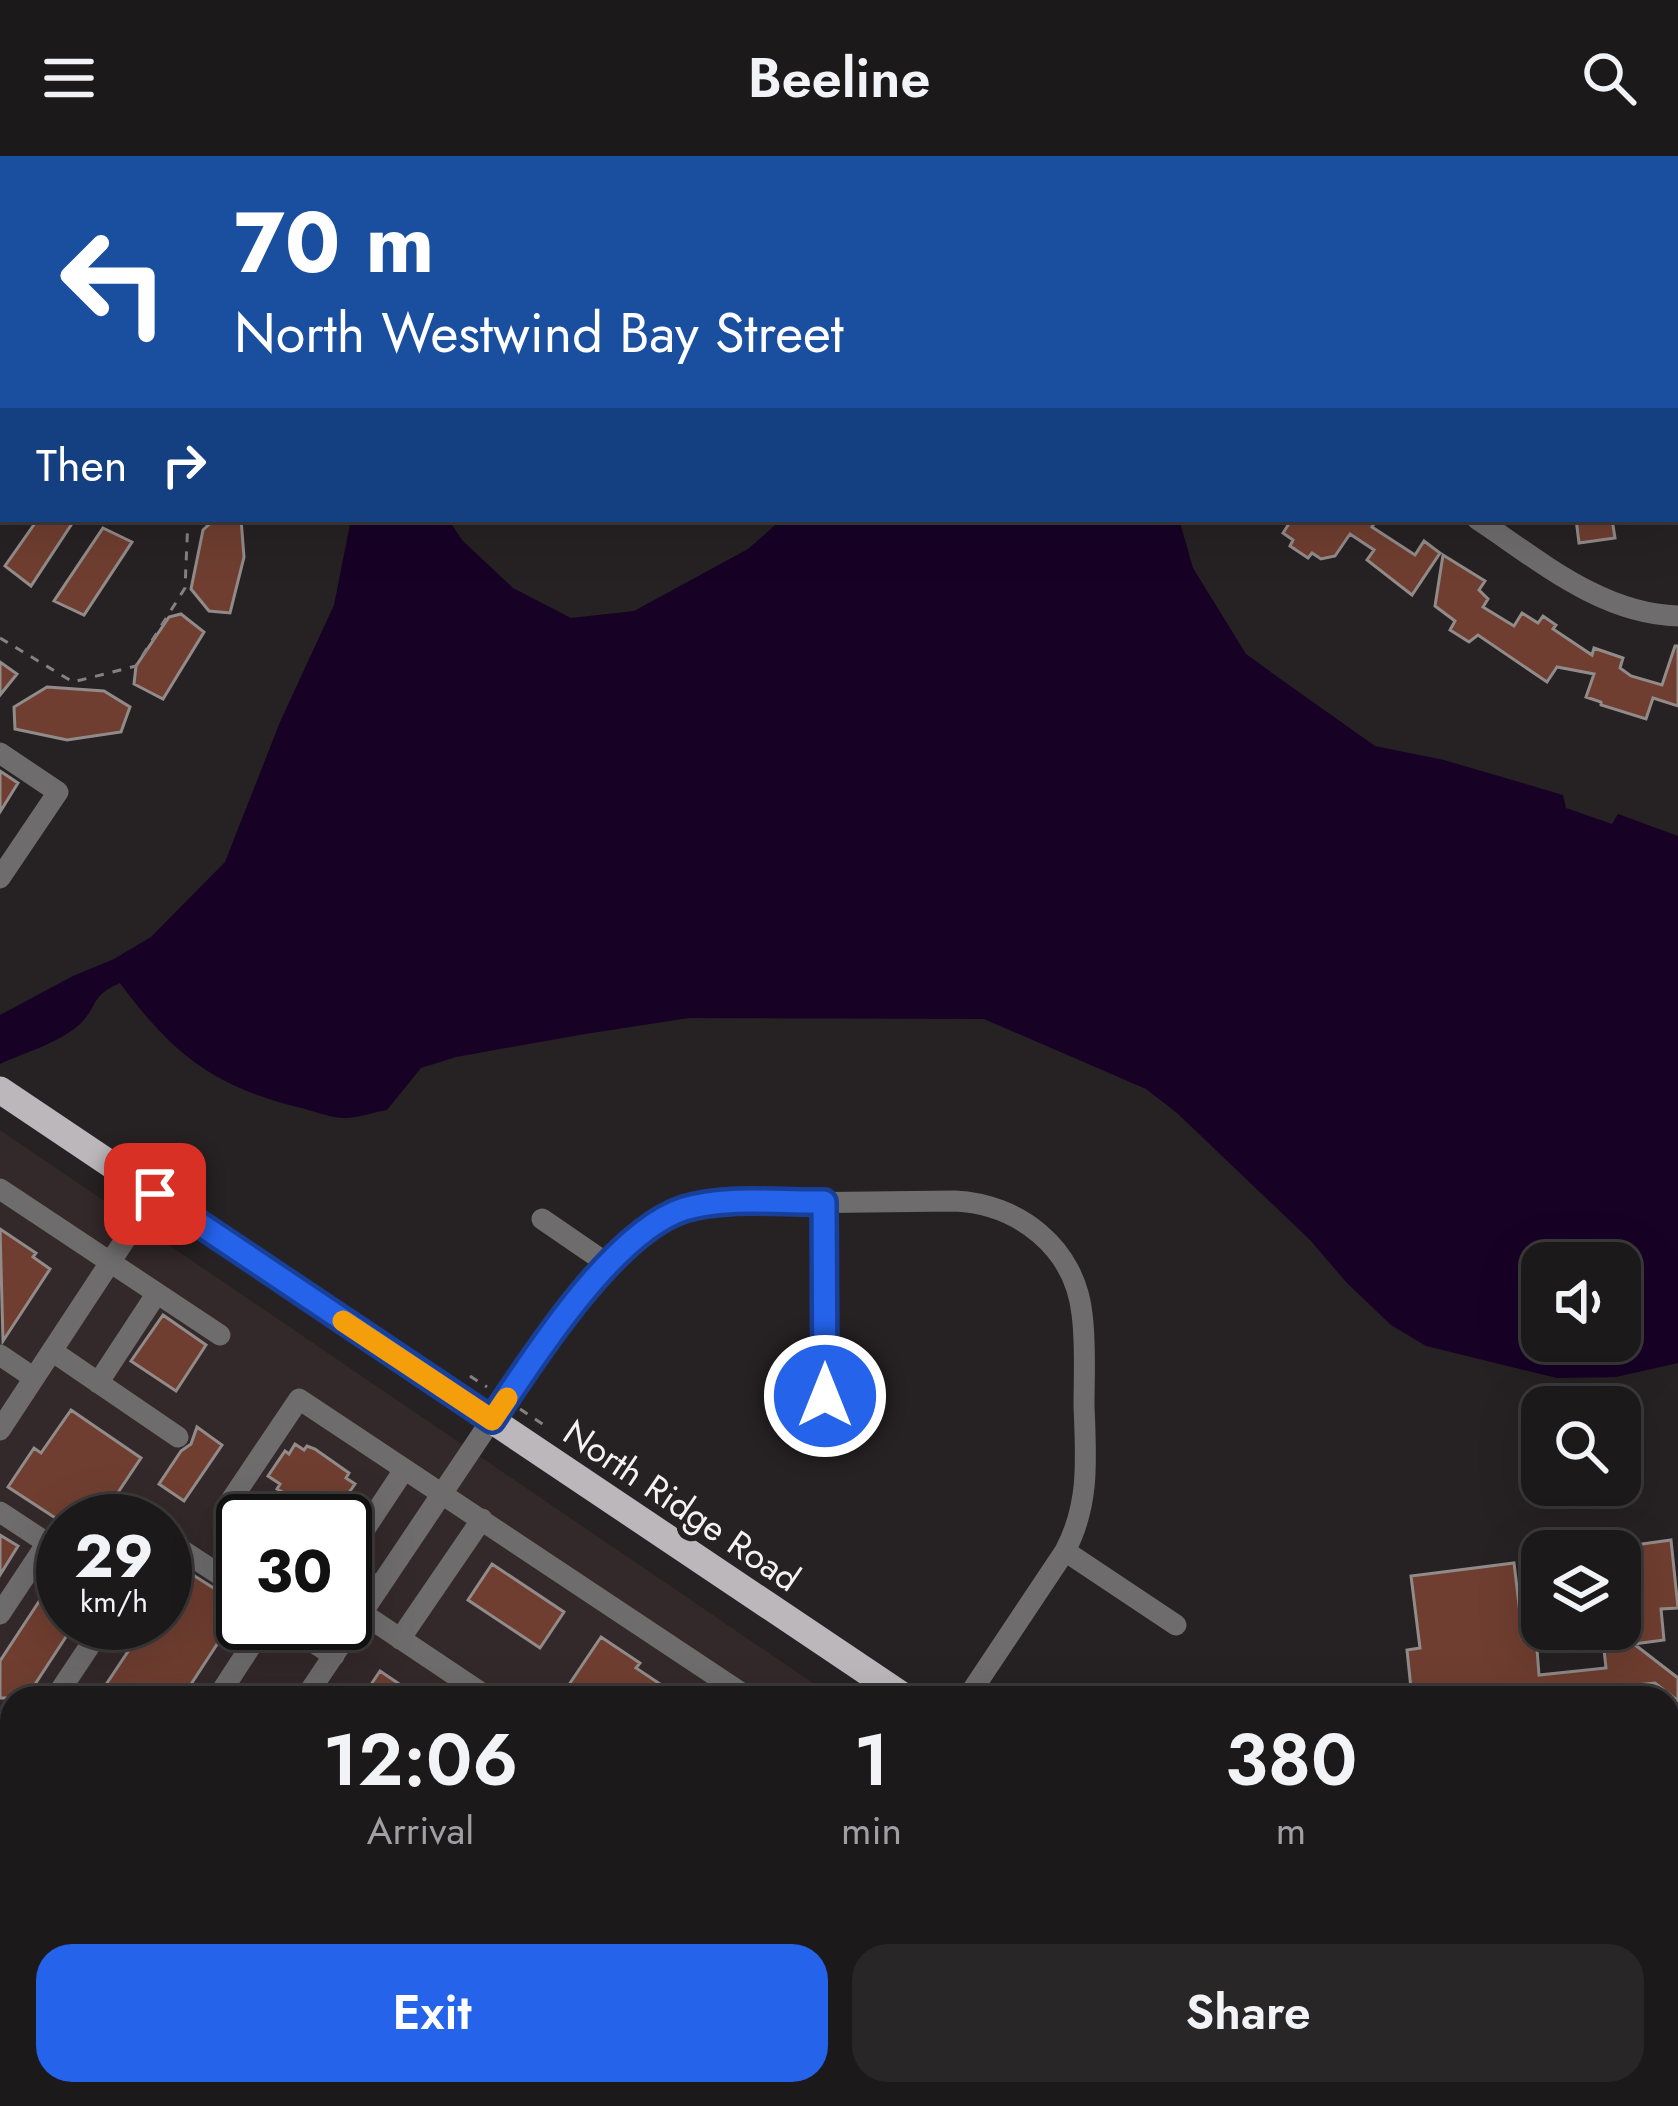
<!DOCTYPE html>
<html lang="en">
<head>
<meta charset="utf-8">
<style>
  :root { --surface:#1c191a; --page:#292627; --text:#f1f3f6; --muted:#a0a0a2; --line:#3a3839; --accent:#2563eb }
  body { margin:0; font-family:Jost,sans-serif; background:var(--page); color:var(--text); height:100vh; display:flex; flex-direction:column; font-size:45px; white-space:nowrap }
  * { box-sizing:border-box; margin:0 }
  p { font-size:39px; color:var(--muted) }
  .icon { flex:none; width:66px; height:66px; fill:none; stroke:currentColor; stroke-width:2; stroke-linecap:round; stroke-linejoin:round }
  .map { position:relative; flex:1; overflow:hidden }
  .panel { position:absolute; left:0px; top:1530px; width:1680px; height:420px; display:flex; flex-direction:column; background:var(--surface); border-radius:36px 36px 0 0; box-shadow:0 12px 48px #0002,0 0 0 3px var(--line) }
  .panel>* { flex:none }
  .top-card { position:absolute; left:0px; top:0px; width:1680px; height:366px; box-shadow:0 12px 48px #0002,0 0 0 3px var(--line); background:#1a4fa0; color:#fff; overflow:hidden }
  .buttons { position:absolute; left:1521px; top:1086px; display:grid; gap:24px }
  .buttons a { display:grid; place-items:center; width:120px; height:120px; border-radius:24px; background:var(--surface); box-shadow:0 12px 48px #0002,0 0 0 3px var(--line); font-size:60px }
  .speed { position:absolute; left:36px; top:1338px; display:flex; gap:24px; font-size:60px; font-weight:700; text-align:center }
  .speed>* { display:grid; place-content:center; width:156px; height:156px; border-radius:50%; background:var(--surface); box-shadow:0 12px 48px #0002,0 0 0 3px var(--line); line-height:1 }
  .speed small { font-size:30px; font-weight:400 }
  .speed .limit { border:6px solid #111; border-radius:18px; background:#fff; color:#111 }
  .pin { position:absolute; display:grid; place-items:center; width:102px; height:102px; color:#fff; margin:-51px; border-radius:24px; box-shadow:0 6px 18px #0006 }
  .me { position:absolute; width:132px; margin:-66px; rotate:0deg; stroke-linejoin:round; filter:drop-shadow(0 0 9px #0008) }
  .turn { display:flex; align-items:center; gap:42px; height:252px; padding:0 36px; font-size:54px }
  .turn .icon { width:156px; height:156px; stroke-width:2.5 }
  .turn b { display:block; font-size:84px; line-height:102px }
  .then { display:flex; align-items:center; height:114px; padding:0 36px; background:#0003; gap:24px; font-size:45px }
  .eta { display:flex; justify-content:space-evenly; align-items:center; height:204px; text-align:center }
  .eta b { font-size:72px; font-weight:600; line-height:84px }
  .cta { display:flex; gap:24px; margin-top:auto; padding:24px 36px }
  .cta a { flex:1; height:138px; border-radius:36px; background:var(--accent); color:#fff; font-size:48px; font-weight:600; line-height:138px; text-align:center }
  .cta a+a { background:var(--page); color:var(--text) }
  header { display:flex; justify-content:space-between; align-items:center; height:156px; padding:0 36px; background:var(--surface); font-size:54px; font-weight:600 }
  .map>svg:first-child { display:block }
  .built { fill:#33282a; fill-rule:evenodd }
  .water { fill:#170226; fill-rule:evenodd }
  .building { fill:#6f3e30; stroke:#918b8a; stroke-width:3 }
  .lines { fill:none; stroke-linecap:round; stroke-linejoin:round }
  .path { stroke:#858081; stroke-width:3; stroke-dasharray:9 9; stroke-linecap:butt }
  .minor { stroke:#6e6c6d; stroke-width:21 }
  .major { stroke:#bbb7ba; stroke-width:27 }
  .rail { stroke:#a09b9c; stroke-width:6; stroke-dasharray:21 21; stroke-linecap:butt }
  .route-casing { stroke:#184099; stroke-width:30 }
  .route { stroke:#2563eb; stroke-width:21 }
  .slow { stroke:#f59e0b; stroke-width:21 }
  .labels { text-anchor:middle; stroke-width:12; stroke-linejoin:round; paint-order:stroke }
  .street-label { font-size:36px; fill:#f5f1f2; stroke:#262122 }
</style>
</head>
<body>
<header><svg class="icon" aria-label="menu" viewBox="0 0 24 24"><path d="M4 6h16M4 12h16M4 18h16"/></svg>Beeline<svg class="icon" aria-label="search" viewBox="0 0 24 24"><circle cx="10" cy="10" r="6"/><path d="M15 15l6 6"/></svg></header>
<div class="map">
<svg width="1678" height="1950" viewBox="0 0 1678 1950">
  <rect width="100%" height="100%" fill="#262122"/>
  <path class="built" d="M0 974 835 1542H12V1938H151L0 1950ZM63 1365H165V1467H63ZM243 1365H345V1467H243Z"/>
  <path class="water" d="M210 0H467L470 3H212Z
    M1080 0H1678V71L1677 3Z
    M351 363H448L462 384 513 432 571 462 634 455 748 393 782 363H1179L1193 412 1246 498 1286 527 1375 590 1444 604 1563 639 1566 652 1612 668 1618 658 1678 680V1207L1616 1221 1557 1222 1426 1190 1391 1169 1347 1127 1310 1084 1177 957 1146 933 984 863 689 862 585 878 456 901 421 912 387 954C373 956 356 963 342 962 327 961 311 954 297 951 211 929 172 897 120 827 90 840 99 849 80 868 59 887 26 896 0 908V859L73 820 114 803 151 781 225 706 280 566 334 449ZM1620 1107V1185H1542V1107Z"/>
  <path class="building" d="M38 363H75L31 430 5 410Z
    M215 363H241L244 401 230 457 209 455 191 433 203 374Z
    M1292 363H1377L1372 371 1415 399 1424 385 1440 397 1412 439 1367 404 1374 394 1350 378 1335 400 1321 403 1312 397 1308 402 1290 390 1293 384 1283 377Z
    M1576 363H1612L1615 382 1579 387Z
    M103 372 132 386 84 459 54 445Z
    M1443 399 1485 425 1479 434 1488 443 1483 451 1514 470 1522 457 1538 467 1543 460 1556 469 1553 473 1592 499 1594 492 1623 502 1620 512 1631 520 1662 529 1675 490H1678V550L1653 542 1646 563 1601 549V546L1586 541 1594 518 1557 511 1547 526 1478 479 1469 486 1450 474 1455 465 1435 450Z
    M181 458 204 476 163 543 134 528 136 510 169 461Z
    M0 506 17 518 0 539Z
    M47 531 104 535 130 551 121 576 67 584 15 573 14 551Z
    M0 615 18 627 0 656Z
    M0 1073 36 1097 33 1101 50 1113 3 1185Z
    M163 1159 206 1189 176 1235 131 1205Z
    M71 1254 141 1302 113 1344 145 1365H60L8 1331 34 1292 41 1297Z
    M197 1271 222 1289 184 1345 159 1328 181 1295 191 1288Z
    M295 1288 304 1294 307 1290 315 1293 349 1317 346 1322 355 1328 348 1338 357 1343 342 1365H326L308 1353 299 1365H266L284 1337 277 1333 280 1328 268 1320 285 1295 289 1298Z
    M0 1379 18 1390 0 1419Z
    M1671 1384 1678 1452 1661 1453 1664 1484 1634 1488 1678 1522V1545L1655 1527 1504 1542H1412L1407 1494 1420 1492 1411 1420 1514 1407 1523 1482 1536 1480 1539 1519 1606 1512 1602 1475 1620 1473V1391Z
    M492 1408 564 1456 540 1492 468 1444Z
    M63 1409V1467H75L26 1542H0V1505Z
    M182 1412 242 1450 182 1542H97L147 1467H165V1439Z
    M601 1481 640 1507 636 1512 681 1542H560Z
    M380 1515 420 1542H362Z"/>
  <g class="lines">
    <path class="path" d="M17 3 19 0
      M97 3 99 0
      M0 25 3 20
      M0 142 3 138
      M0 301 3 296
      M0 482 73 526 136 510 185 432 188 363
      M470 1220 487 1231
      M520 1253 547 1271
      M927 1529 945 1542
      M1539 1938 1557 1950"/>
    <path class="minor" d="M55 3 57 0
      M772 3 773 0
      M0 81 3 76
      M1477 363C1539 404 1601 458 1678 460
      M0 597 58 636 0 722
      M0 1033 220 1179
      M824 1046 825 1240
      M542 1063 609 1109
      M52 1195 178 1281
      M0 1199 34 1222
      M98 1227 157 1137
      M0 1274 155 1038
      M0 1356 47 1387 0 1458
      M249 1365 227 1350 299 1243 749 1542
      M165 1383 243 1434
      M1065 1395 1176 1469
      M345 1403 404 1314
      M345 1410 379 1432
      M362 1457 489 1542
      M284 1467 334 1500
      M400 1483 482 1363
      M55 1542 105 1467
      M217 1542 266 1467
      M305 1542 537 1196 640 1076 662 1062 711 1048 955 1045C1019 1048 1075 1092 1082 1158 1086 1188 1084 1220 1084 1250 1086 1302 1090 1348 1065 1395L967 1542
      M0 1626 12 1608
      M0 1726 12 1725
      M0 1780 12 1778"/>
    <path class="major" d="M0 934 906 1542
      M1495 1938 1512 1950"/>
    <path class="rail" d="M1668 1817 1678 1816
      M374 1950 495 1938"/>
  </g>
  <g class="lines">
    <g class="route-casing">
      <path id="route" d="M155 1038 492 1264C533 1202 613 1076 684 1053 727 1040 779 1047 824 1046L825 1240"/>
    </g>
    <use href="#route" class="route"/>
    <path class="slow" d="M343 1165 492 1264 507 1242"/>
  </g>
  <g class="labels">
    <g class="street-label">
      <text transform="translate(682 1349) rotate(34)" y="13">North Ridge Road</text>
    </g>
  </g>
</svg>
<div class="buttons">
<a><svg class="icon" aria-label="sound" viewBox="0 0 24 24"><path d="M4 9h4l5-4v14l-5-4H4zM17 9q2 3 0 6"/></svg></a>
<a><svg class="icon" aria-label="search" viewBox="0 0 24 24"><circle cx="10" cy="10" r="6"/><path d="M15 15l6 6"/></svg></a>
<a><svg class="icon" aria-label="layers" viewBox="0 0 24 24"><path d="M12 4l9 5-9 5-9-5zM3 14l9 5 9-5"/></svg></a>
</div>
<div class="speed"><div>29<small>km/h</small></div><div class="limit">30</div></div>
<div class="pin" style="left:155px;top:1038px;background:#d93025"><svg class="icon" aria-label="arrive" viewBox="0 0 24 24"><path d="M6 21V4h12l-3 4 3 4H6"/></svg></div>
<svg class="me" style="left:825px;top:1240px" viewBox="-20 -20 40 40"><circle r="17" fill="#2563eb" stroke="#fff" stroke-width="3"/><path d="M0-11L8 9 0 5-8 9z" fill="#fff"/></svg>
<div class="top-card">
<div class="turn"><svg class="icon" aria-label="left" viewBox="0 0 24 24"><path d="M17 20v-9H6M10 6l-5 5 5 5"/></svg><div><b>70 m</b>North Westwind Bay Street</div></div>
<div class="then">Then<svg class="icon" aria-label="right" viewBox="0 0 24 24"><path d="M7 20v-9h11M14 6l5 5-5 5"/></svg></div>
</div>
<section class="panel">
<div class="eta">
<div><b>12:06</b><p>Arrival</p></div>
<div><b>1</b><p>min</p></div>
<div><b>380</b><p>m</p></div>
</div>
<div class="cta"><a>Exit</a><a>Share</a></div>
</section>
</div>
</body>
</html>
